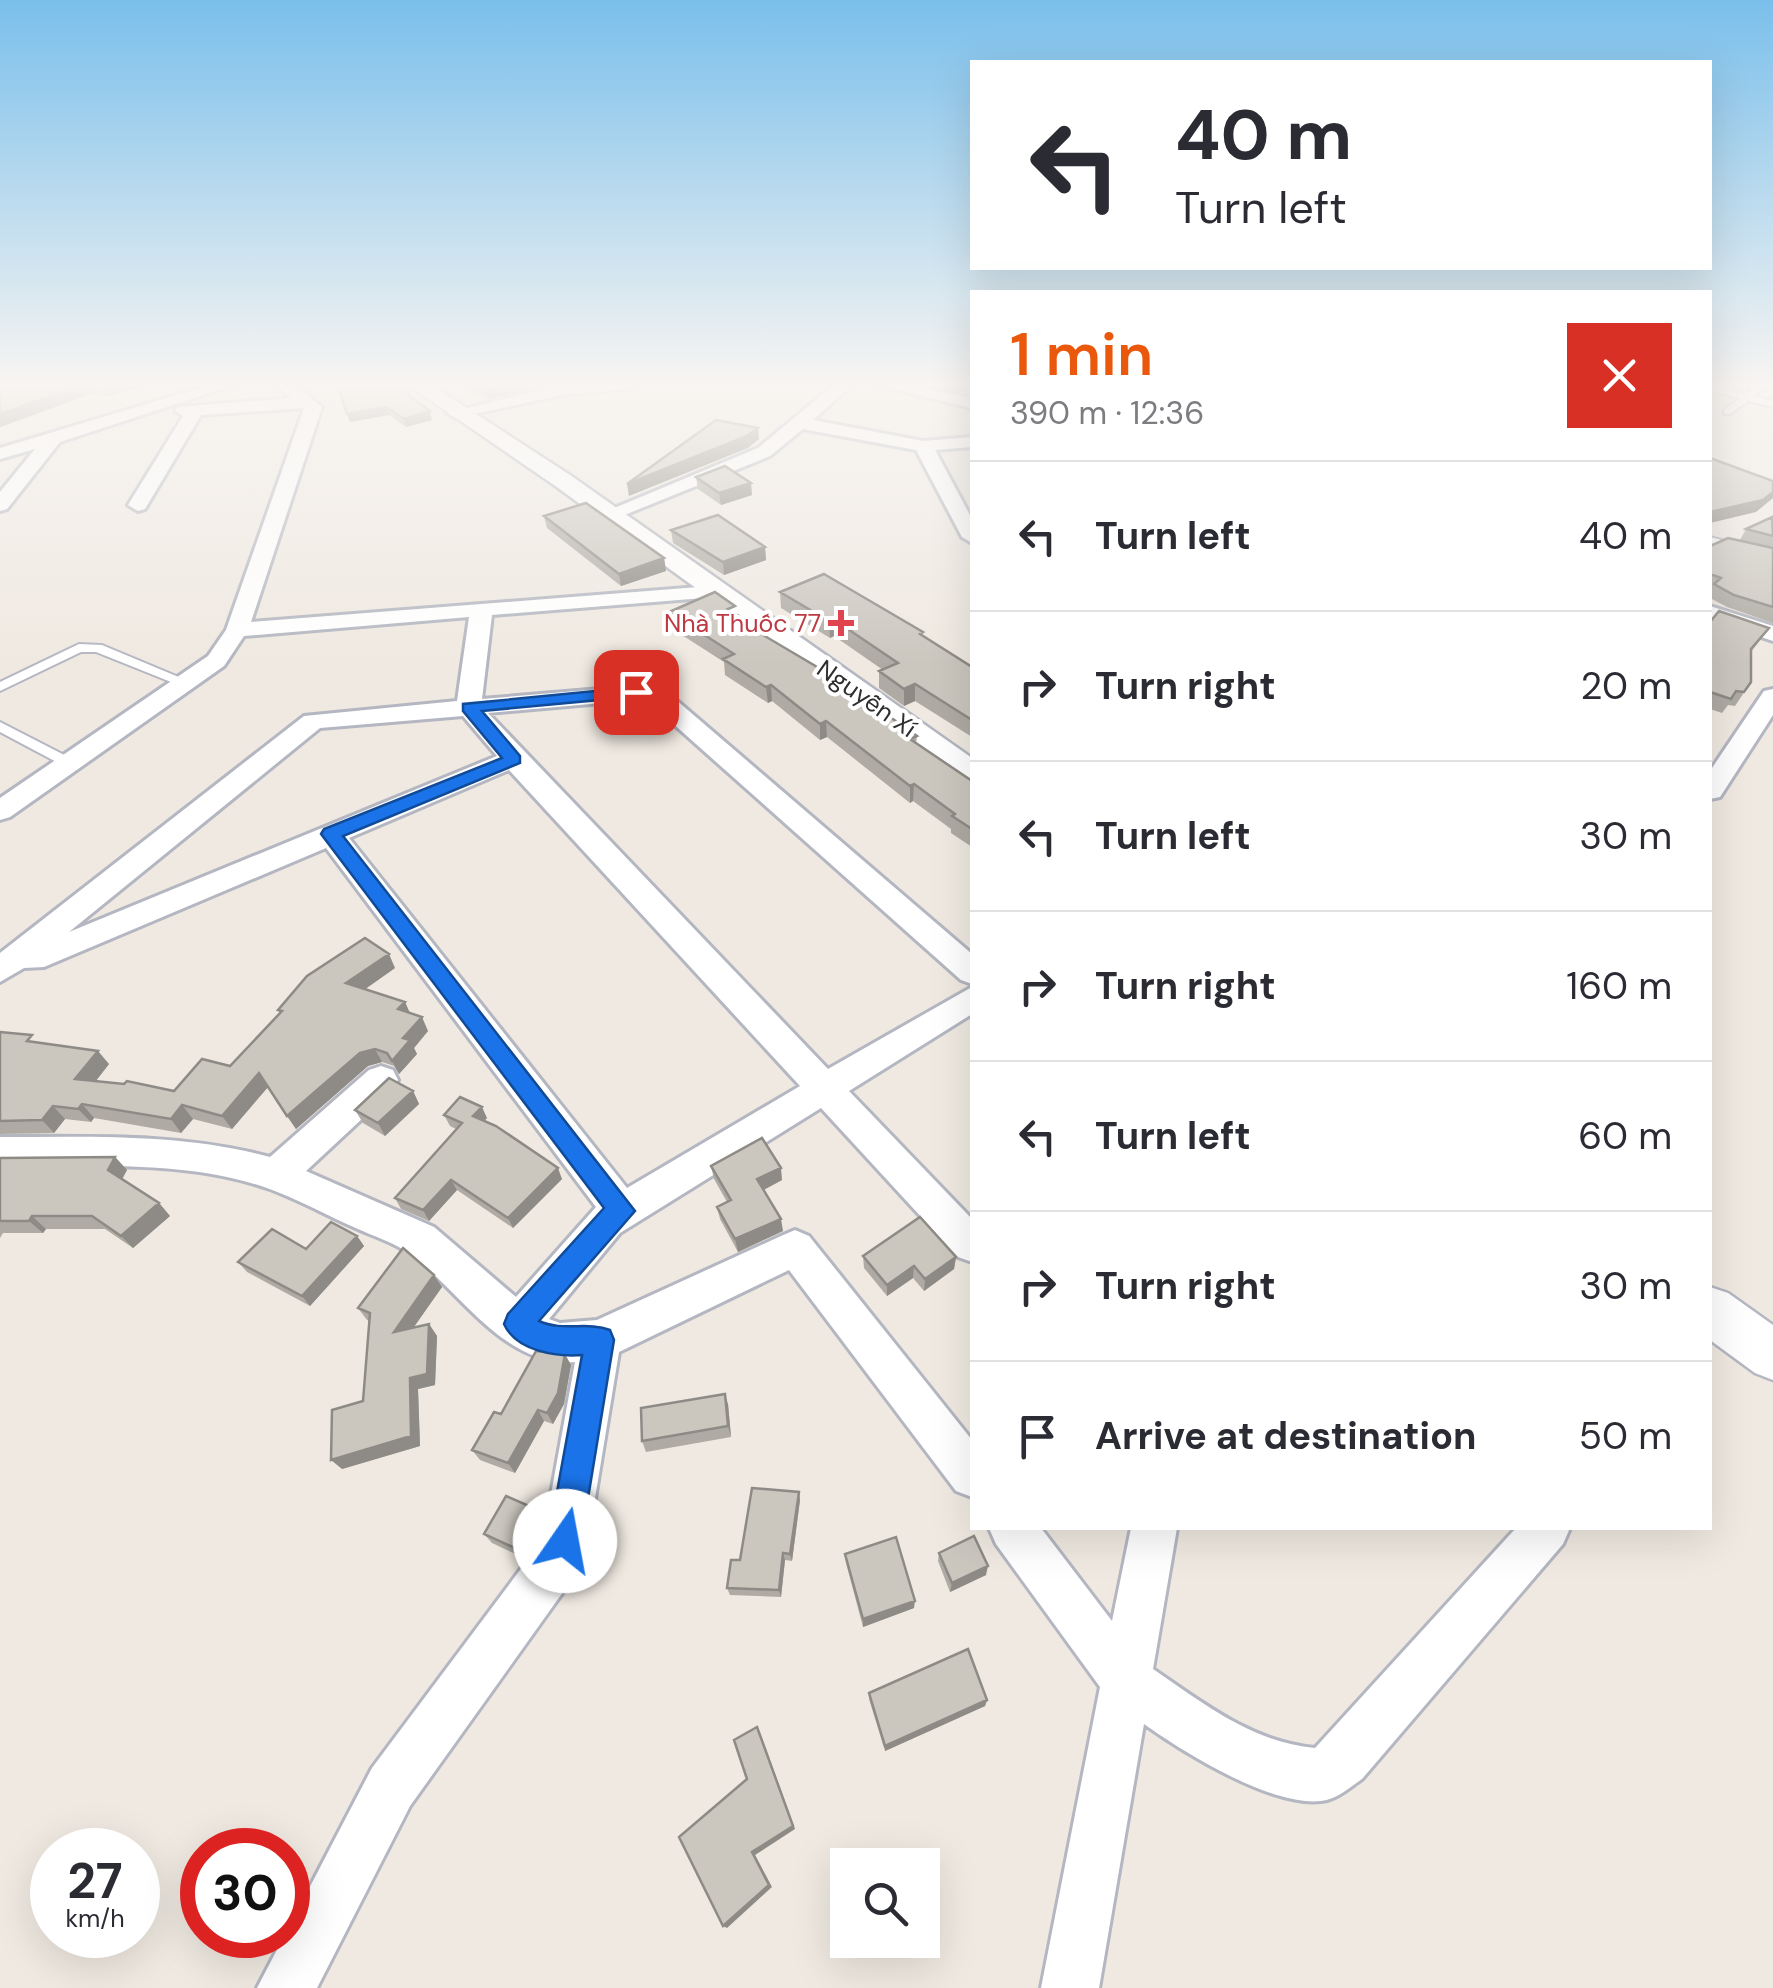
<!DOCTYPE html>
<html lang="en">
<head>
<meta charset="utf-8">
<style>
  :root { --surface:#fff; --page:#f2f2f3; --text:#2b2b33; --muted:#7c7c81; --line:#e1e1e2; --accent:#ea580c }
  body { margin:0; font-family:"DM Sans",sans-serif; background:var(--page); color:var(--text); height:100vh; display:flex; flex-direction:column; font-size:38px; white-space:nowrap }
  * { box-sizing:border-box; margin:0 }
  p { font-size:32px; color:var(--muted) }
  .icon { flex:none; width:55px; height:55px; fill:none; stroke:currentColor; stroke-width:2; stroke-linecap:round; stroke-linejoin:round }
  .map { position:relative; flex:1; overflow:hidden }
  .side { position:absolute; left:970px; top:290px; width:742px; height:1240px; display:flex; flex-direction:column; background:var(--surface); border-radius:0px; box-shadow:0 10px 40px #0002 }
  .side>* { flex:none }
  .top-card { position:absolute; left:970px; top:60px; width:742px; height:210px; border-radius:0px; box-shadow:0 10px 40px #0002; background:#fff; color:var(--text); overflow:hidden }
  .controls { position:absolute; left:830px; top:1848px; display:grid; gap:20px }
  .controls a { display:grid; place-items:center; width:110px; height:110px; border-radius:0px; background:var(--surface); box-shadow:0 10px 40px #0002; font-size:50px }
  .speed { position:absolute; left:30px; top:1828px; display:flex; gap:20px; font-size:50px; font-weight:700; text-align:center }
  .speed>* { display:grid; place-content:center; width:130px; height:130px; border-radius:50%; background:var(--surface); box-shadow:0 10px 40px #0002; line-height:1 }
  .speed small { font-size:25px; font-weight:400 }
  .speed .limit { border:15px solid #d22; background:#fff; color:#111 }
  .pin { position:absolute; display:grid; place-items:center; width:85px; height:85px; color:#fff; margin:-42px; border-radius:20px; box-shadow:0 5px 15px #0006 }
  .me { position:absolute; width:110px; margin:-55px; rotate:12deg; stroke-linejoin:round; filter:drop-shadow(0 0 8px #0008) }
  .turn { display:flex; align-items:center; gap:35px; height:210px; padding:0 40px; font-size:45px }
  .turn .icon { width:130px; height:130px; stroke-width:2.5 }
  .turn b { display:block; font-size:70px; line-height:85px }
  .round { display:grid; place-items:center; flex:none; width:105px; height:105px; border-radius:0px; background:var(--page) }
  .headline { display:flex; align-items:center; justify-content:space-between; height:170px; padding:0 40px }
  h1 { font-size:60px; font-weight:600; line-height:75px; color:var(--accent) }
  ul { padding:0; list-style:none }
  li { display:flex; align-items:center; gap:30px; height:150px; padding:0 40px; border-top:2px solid var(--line) }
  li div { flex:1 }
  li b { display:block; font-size:38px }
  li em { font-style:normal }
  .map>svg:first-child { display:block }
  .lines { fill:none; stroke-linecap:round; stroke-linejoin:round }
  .service-casing { stroke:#b4b7c1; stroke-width:4 }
  .minor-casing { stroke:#b4b7c1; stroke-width:6 }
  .tertiary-casing { stroke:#b4b7c1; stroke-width:5 }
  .service { fill:#fff; fill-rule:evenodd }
  .minor { fill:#fff; fill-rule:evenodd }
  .tertiary { fill:#fff; fill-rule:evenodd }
  .wall { fill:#afaba4 }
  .shaded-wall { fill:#8e8b86 }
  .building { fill:#cbc7bf; stroke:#8e8b86; stroke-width:2.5 }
  .route { fill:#1a73e8; stroke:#114b97; stroke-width:2.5 }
  .health-dot { fill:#e0444e; stroke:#fff; stroke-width:4 }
  .labels { text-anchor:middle; stroke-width:8; stroke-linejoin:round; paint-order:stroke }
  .far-health-label { font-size:25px; fill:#be3a42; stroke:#fff; text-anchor:end }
  .far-street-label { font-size:25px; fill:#2e2e2e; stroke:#fff }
</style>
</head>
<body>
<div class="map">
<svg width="1773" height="1988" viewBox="0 0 1773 1988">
  <rect width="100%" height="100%" fill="#efe9e1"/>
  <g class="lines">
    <g class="service-casing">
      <path id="service" d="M1760 384H1769L1754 396 1773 401V407L1748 401 1730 414H1724V410L1740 398 1710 391V385L1745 394Z
        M1710 537 1773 554V560L1710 543Z
        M79 644 102 645 193 683 186 687 181 686 96 652H81L0 691V682Z
        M0 722 74 760 76 763 69 767 64 766 0 732Z"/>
    </g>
    <g class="minor-casing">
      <path id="minor" d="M213 384H237L60 442 7 509 0 511V492L35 449 0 459V448Z
        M276 384H294L322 407 251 622 724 585 727 590 724 595 716 597 492 615 482 699 636 686 668 693 972 954V984L961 980 651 704 636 700 488 713 828 1069 972 987V1014L849 1091 972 1219V1262L958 1257 821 1108 620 1233 549 1319 560 1323 597 1320 781 1236 795 1230 809 1236 972 1440V1497L956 1491 789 1270 619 1352 588 1541 563 1592 410 1806 317 1988H257L372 1768 529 1558 544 1533 575 1362C502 1367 459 1288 407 1252 393 1242 373 1236 358 1229 328 1216 298 1199 267 1188 183 1159 87 1167 0 1167V1137C91 1137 182 1133 270 1157L369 1070 381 1066 393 1070 398 1080 393 1090 306 1171 434 1227 516 1297 596 1207 326 848 44 967 24 968 0 982V953L304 716 457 701 469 617 244 636 224 666 10 817 0 820V798L208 656 226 630 304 408 201 415 145 509 138 511 128 505 183 416 175 411 178 407 291 398ZM463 716 497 756 69 932 320 728ZM509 770 800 1086 627 1188 349 838Z
        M566 384H638L630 389 566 394 456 418 447 413Z
        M835 384H853L813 420 923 441 972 437V447L935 450 972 519V543L962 537 916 450 803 429 770 456 617 518 610 520 600 514 758 448Z
        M872 384H903L972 398V408Z
        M1710 606 1773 626V641L1710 620Z
        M1773 689V715L1720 797 1710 799V771L1764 691Z
        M989 1528H1041L1112 1621 1131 1528H1177L1153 1669C1204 1704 1252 1742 1315 1748L1516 1528H1570L1563 1544 1362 1779C1350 1787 1336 1800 1321 1801 1272 1807 1183 1752 1144 1724L1099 1988H1041L1100 1687 996 1544Z"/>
    </g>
    <g class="tertiary-casing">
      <path id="tertiary" d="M407 384H430L570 475 972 758V783L960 780 554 485Z
        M1710 1287 1728 1293 1773 1325V1380L1755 1373 1710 1340Z"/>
    </g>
    <use href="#service" class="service"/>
    <use href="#minor" class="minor"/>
    <use href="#tertiary" class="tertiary"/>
  </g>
  <path class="wall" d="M0 384H151L109 396 91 394 0 427Z
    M332 384H394L432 420 406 427 389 415 350 422 342 397Z
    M460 384H551L489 399 474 393Z
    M937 384H972V394L937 387Z
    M696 477 752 495 721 505 698 489Z
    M544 516 664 558 666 571 621 586 547 528Z
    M1773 517V623L1727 607 1710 598V546L1740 540 1746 529Z
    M671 530 765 547 766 560 724 575 673 543Z
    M780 592 923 636 972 667V737L915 701 904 706 879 688V671L883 670 834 636 830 638 781 608Z
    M669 612 736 614 762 634 917 736 916 744 972 781V847L951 833V829L913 801 910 803 827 737 820 740 772 701 768 703 725 675 724 662 671 628Z
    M1710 622 1769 628 1751 652V682L1735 706 1728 705 1722 713 1710 709Z
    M395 968 365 989 405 1002 410 1013 428 1031 414 1048 417 1054 399 1074 394 1066 382 1062 368 1066 296 1129 268 1087 232 1129 193 1119 181 1133 94 1118 91 1122 65 1119 54 1133 0 1134V1032L109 1064 96 1081 174 1091 230 1066 280 1013 278 1010Z
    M413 1091 419 1104 385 1136 363 1123 355 1110Z
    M444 1115 487 1118 484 1121 562 1179 513 1228 457 1190 429 1221 401 1209 395 1198 456 1129 450 1126Z
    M115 1157 127 1170 122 1179 159 1203 170 1216 133 1248 105 1229H46L43 1233H3L0 1238V1158Z
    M711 1166 782 1180 764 1190 783 1231 738 1252 720 1219 717 1207 727 1202 714 1179Z
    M357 1236 364 1246 310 1306 247 1272 238 1262 306 1249Z
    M863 1256 956 1257 954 1269 924 1291 913 1278 887 1296 864 1268Z
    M434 1275 442 1287 413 1328 429 1324 437 1336 435 1385 418 1389 420 1446 342 1469 363 1401 370 1321 367 1320 358 1308Z
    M571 1365 564 1404 553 1424 544 1421 515 1473 480 1460 472 1450 501 1414Z
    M728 1404 731 1437 646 1452 642 1441Z
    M800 1500 792 1561 785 1560 781 1597 730 1595 727 1588 740 1560Z
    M543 1518 540 1532 524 1558 492 1543 484 1534Z
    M939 1553 986 1575 950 1592 938 1561Z
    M845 1554 914 1608 863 1627 846 1563Z
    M869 1693 987 1700 985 1706 885 1751 869 1699Z"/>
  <path class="shaded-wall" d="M84 384H86L91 394 0 427V414Z
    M110 384H151L109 396 104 385Z
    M517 384H551L489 399 487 391Z
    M386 407 389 415 350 422 347 414Z
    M430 411 432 420 406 427 404 419Z
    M758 428 759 439 748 448 629 496 627 484Z
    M751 483 752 495 721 505 719 493Z
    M1773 492V498L1756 512 1710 523V512Z
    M765 547 766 560 724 575 723 562Z
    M664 558 666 571 621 586 619 574Z
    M833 619 834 636 830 638 829 621Z
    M915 684V701L904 706V689Z
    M771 685 772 701 768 703 766 687Z
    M826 721 827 737 820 740V724Z
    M914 784 913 801 910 803V786Z
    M389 954 395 968 354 997 346 983Z
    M405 1002 411 1016 398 1009Z
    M422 1017 428 1031 414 1048 417 1054 399 1074 392 1061 403 1038Z
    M375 1049 382 1062 368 1066 296 1129 287 1116 360 1053Z
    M98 1051 109 1064 87 1092 75 1079Z
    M259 1073 268 1087 232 1129 222 1116Z
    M413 1091 419 1104 385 1136 378 1123Z
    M82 1104 94 1118 91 1122 78 1109Z
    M182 1105 193 1119 181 1133 171 1119Z
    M53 1106 65 1119 54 1133 42 1120Z
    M482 1107 487 1118 478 1127 473 1116Z
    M115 1157 127 1170 120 1183 108 1170Z
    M558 1168 562 1179 513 1228 508 1218Z
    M781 1168 782 1180 759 1192 757 1179Z
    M451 1180 457 1190 429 1221 423 1210Z
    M159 1203 170 1216 133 1248 121 1236Z
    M32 1216 46 1229 43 1233 29 1221Z
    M781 1219 783 1231 738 1252 735 1239Z
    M357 1236 364 1246 310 1306 302 1296Z
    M956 1257 954 1269 924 1291 925 1279Z
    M914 1266 913 1278 887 1296V1285Z
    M434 1275 442 1287 402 1344 394 1332Z
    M429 1324 437 1336 435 1385 418 1389 420 1446 342 1469 331 1460 410 1378Z
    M565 1354 571 1365 564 1404 553 1424 547 1413Z
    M725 1394 728 1404 731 1437 728 1426Z
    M538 1410 544 1421 515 1473 508 1463Z
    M799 1492 800 1500 792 1561 790 1554Z
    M536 1509 543 1518 540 1532 524 1558 517 1549Z
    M783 1553 785 1560 781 1597 779 1590Z
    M988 1566 986 1575 950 1592 952 1583Z
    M915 1601 914 1608 863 1627V1619Z
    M987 1700 985 1706 885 1751V1746Z
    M760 1733 795 1829 755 1855 772 1887 727 1928 723 1926 752 1852Z"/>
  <path class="building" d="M0 384H84L0 414Z
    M335 384H394L430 411 404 419 386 407 347 414 339 389Z
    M469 384H517L487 391Z
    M716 420 758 428 747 436 627 484Z
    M1710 458 1773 481V492L1763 500 1710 512Z
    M725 466 751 483 719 493 696 477Z
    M586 503 664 558 619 574 544 516Z
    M718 515 765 547 723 562 671 530Z
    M1772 517 1773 536 1746 529Z
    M1728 538 1773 548V607L1734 595 1714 584 1721 578 1710 574V546Z
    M824 574 923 632 920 634 972 667V720L915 684 904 689 879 671 898 663 833 619 829 621 780 592Z
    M715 592 735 606 728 609 761 630 758 632 829 674 917 736 910 739 972 781V829L952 816 955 814 914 784 910 786 826 721 820 724 771 685 766 687 723 659 734 654 669 612Z
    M1719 611 1769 628 1751 649V682L1744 692 1736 691 1731 699 1710 692V622Z
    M365 938 389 954 346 983 405 1002 398 1009 422 1017 403 1038 410 1040 392 1061 387 1053 375 1049 360 1053 287 1116 259 1073 222 1116 182 1105 171 1119 82 1104 78 1109 53 1106 42 1120 0 1121V1032L32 1035 27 1041 98 1051 75 1079 124 1084 127 1081 174 1091 202 1059 230 1066 282 1011 278 1010 307 976Z
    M389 1078 413 1091 378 1123 355 1110Z
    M460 1097 482 1107 473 1116 496 1126 558 1168 508 1218 451 1180 423 1210 395 1198 462 1123 444 1115Z
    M762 1138 781 1168 757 1179 781 1219 735 1239 717 1207 731 1200 711 1166Z
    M115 1157 108 1170 159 1203 121 1236 92 1216H32L29 1221H0V1158Z
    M920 1217 956 1257 925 1279 914 1266 887 1285 863 1256Z
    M331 1222 357 1236 302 1296 238 1262 272 1229 306 1249Z
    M403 1248 434 1275 394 1332 429 1324 427 1374 410 1378 411 1436 331 1460 332 1410 363 1401 370 1313 358 1308Z
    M536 1351 565 1354 558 1393 547 1413 538 1410 508 1463 472 1450 494 1412 501 1414Z
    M725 1394 728 1426 642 1441 641 1408Z
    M752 1488 799 1492 790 1554 783 1553 779 1590 727 1588 731 1560H740Z
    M506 1496 536 1509 534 1523 517 1549 484 1534Z
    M974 1536 988 1566 952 1583 939 1553Z
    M896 1537 915 1601 863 1619 845 1554Z
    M968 1649 987 1700 885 1746 869 1693Z
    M757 1727 793 1826 752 1852 769 1885 723 1926 679 1837 747 1779 734 1740Z"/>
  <linearGradient id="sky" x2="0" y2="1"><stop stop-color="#7abfeb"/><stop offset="0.58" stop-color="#f8f5f2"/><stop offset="1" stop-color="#f8f5f2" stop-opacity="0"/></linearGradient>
  <rect width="1773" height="662" fill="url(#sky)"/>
  <path class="route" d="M636 687 642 689V696L482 711 520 756V763L343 836 635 1211 539 1321C563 1332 587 1321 610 1330L614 1340 581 1541 576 1553 565 1557 553 1553 548 1541 582 1355C556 1357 516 1351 504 1324L508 1314 604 1208 321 834 324 829 502 758 463 711V704Z"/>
  <path class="health-dot" d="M836 608h10v10h10v10h-10v10h-10v-10h-10v-10h10z"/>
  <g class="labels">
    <g class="far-health-label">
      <text x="821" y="632">Nhà Thuốc 77</text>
    </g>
    <g class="far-street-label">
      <text transform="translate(867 698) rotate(35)" y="9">Nguyễn Xí</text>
    </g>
  </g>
</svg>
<div class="controls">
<a><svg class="icon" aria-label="search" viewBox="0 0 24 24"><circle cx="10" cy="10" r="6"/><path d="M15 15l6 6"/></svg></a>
</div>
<div class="speed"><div>27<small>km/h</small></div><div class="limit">30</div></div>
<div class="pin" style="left:636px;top:692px;background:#d93025"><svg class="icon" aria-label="arrive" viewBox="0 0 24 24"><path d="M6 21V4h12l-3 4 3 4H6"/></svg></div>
<svg class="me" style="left:565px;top:1541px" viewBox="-20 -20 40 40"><circle r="19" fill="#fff"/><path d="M0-13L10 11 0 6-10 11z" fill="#1a73e8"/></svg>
<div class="top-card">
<div class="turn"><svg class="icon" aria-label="left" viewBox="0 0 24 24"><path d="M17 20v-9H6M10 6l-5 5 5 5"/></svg><div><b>40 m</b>Turn left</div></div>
</div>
<section class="side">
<div class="headline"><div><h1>1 min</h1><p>390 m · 12:36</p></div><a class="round" style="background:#d93025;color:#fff"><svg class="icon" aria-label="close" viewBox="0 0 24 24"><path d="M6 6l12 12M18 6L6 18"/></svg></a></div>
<ul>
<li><svg class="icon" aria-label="left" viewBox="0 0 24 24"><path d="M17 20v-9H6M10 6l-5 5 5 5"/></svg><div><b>Turn left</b></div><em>40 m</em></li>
<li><svg class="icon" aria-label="right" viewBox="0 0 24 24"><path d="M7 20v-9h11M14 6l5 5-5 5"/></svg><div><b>Turn right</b></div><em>20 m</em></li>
<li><svg class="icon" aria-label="left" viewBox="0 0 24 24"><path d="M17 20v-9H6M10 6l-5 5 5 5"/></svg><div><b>Turn left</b></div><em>30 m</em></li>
<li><svg class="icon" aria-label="right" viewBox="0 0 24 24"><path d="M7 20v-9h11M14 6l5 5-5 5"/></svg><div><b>Turn right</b></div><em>160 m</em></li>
<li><svg class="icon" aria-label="left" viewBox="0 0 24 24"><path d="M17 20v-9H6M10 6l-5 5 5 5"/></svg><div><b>Turn left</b></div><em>60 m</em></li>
<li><svg class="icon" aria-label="right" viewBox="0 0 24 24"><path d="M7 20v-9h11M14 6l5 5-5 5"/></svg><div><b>Turn right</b></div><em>30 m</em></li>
<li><svg class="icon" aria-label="arrive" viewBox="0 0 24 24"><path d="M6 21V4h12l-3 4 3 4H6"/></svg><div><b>Arrive at destination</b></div><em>50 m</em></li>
</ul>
</section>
</div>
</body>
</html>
